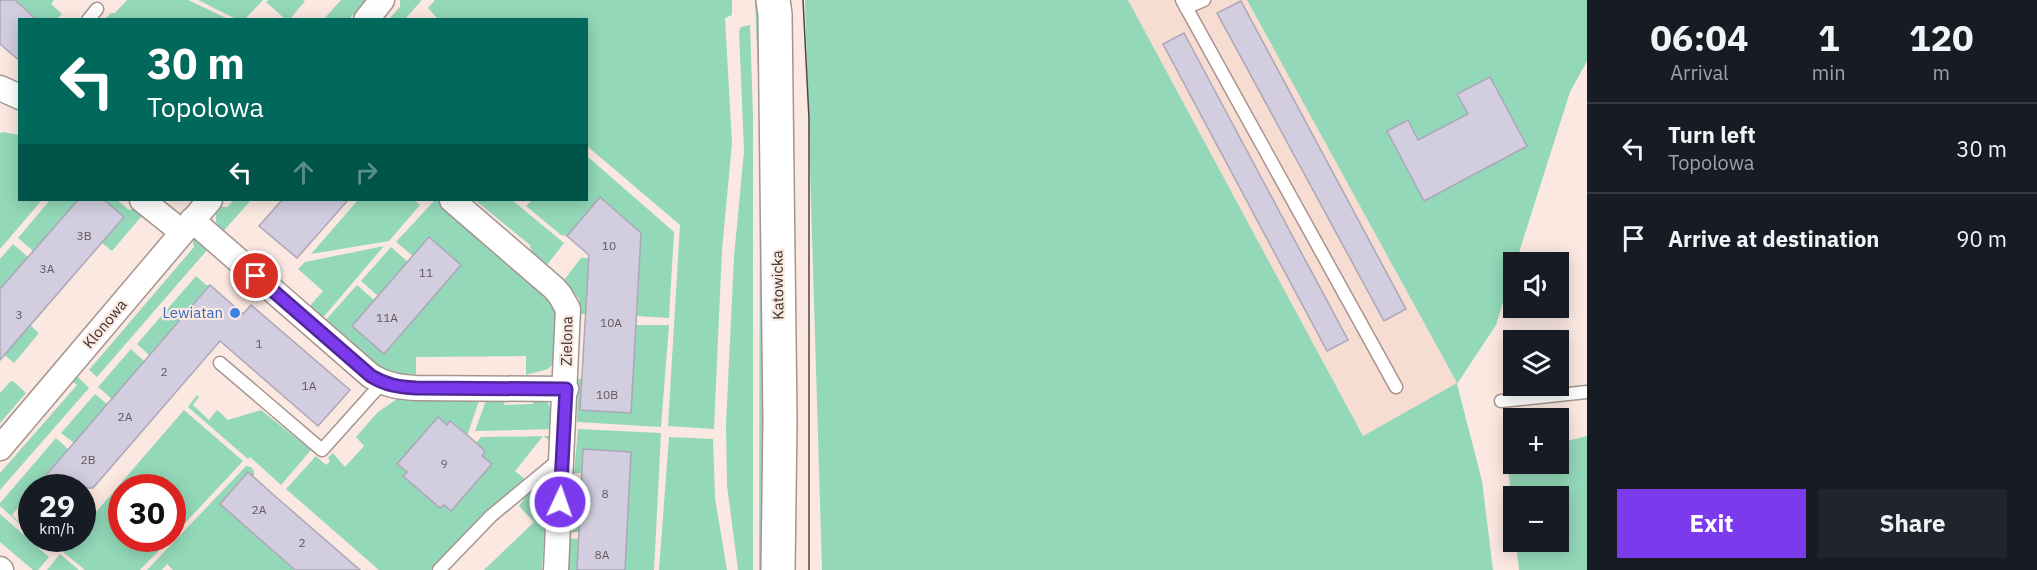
<!DOCTYPE html>
<html lang="en">
<head>
<meta charset="utf-8">
<style>
  :root { --surface:#171b24; --page:#20242c; --text:#f1f3f6; --muted:#9ea1a6; --line:#363941; --accent:#7c3aed }
  body { margin:0; font-family:"IBM Plex Sans",sans-serif; background:var(--page); color:var(--text); height:100vh; display:flex; flex-direction:column; font-size:22px; white-space:nowrap }
  * { box-sizing:border-box; margin:0 }
  p { font-size:20px; color:var(--muted) }
  .icon { flex:none; width:33px; height:33px; fill:none; stroke:currentColor; stroke-width:2; stroke-linecap:round; stroke-linejoin:round }
  .map { position:relative; flex:1; overflow:hidden }
  .details { display:flex; flex-direction:column; background:var(--surface); width:450px }
  .details>* { flex:none }
  .guide { position:absolute; left:18px; top:18px; width:570px; height:183px; border-radius:0px; box-shadow:0 3px 15px #0003; background:#00695c; color:#fff; overflow:hidden }
  .tools { position:absolute; left:1503px; top:252px; display:grid; gap:12px }
  .tools a { display:grid; place-items:center; width:66px; height:66px; border-radius:0px; background:var(--surface); box-shadow:0 3px 15px #0003; font-size:30px }
  .speed { position:absolute; left:18px; top:474px; display:flex; gap:12px; font-size:30px; font-weight:700; text-align:center }
  .speed>* { display:grid; place-content:center; width:78px; height:78px; border-radius:50%; background:var(--surface); box-shadow:0 3px 15px #0003; line-height:1 }
  .speed small { font-size:15px; font-weight:400 }
  .speed .limit { border:9px solid #d22; background:#fff; color:#111 }
  .pin { position:absolute; display:grid; place-items:center; width:51px; height:51px; color:#fff; margin:-26px; border:3px solid #fff; border-radius:50%; box-shadow:0 2px 6px #0007 }
  .me { position:absolute; width:66px; margin:-33px; rotate:3deg; stroke-linejoin:round; filter:drop-shadow(0 0 4px #0008) }
  .turn { display:flex; align-items:center; gap:21px; height:126px; padding:0 30px; font-size:27px }
  .turn .icon { width:78px; height:78px; stroke-width:2.5 }
  .turn b { display:block; font-size:42px; line-height:51px }
  .lanes { display:flex; align-items:center; height:57px; padding:0 30px; background:#0003; justify-content:center; gap:30px; direction:ltr }
  .lanes .off { opacity:.35 }
  .eta { display:flex; justify-content:space-evenly; align-items:center; height:102px; text-align:center }
  .eta b { font-size:36px; font-weight:700; line-height:42px }
  .cta { display:flex; gap:12px; margin-top:auto; padding:12px 30px }
  .cta a { flex:1; height:69px; border-radius:0px; background:var(--accent); color:#fff; font-size:24px; font-weight:700; line-height:69px; text-align:center }
  .cta a+a { background:var(--page); color:var(--text) }
  ul { padding:0; list-style:none }
  li { display:flex; align-items:center; gap:18px; height:90px; padding:0 30px; border-top:2px solid var(--line) }
  li div { flex:1 }
  li b { display:block; font-size:22px }
  li em { font-style:normal }
  main { display:flex; flex:1; min-height:0 }
  .map>svg:first-child { display:block }
  .built { fill:#f7dcd2 }
  .green { fill:#93d8b9 }
  .building { fill:#d2cedf; stroke:#aba7b7; stroke-width:1.5 }
  .lines { fill:none; stroke-linecap:round; stroke-linejoin:round }
  .service-casing { stroke:#a6948e; stroke-width:15 }
  .minor-casing { stroke:#a6948e; stroke-width:27 }
  .secondary-casing { stroke:#a6948e; stroke-width:36 }
  .service { stroke:#fff; stroke-width:12 }
  .minor { stroke:#fff; stroke-width:24 }
  .secondary { stroke:#fff; stroke-width:33 }
  .tram { stroke:#504643; stroke-width:1.5 }
  .route-casing { stroke:#51269a; stroke-width:15 }
  .route { stroke:#7c3aed; stroke-width:10 }
  .shop-dot { fill:#3f7fe0; stroke:#fbe8e1; stroke-width:2 }
  .labels { text-anchor:middle; stroke-width:4.5; stroke-linejoin:round; paint-order:stroke }
  .number-label { font-size:12px; fill:#60595b }
  .street-label { font-size:15px; fill:#3a322f; stroke:#fbe8e1 }
  .shop-label { font-size:15px; fill:#366cbe; stroke:#fbe8e1; text-anchor:end }
</style>
</head>
<body>
<main>
<div class="map">
<svg width="1587" height="570" viewBox="0 0 1587 570">
  <rect width="100%" height="100%" fill="#fbe8e1"/>
  <path class="built" d="M1128 0H1247L1457 384 1363 436Z"/>
  <path class="green" d="M16 0H54L51 4 62 14 57 19H37Z
    M127 0H188L228 19H105L111 13H115Z
    M198 0H263L245 19 238 20Z
    M269 0H303L305 1 290 19 286 20 266 2Z
    M341 0H367L349 19H324Z
    M400 0H422L405 19H389L400 7Z
    M435 0H732V15L725 18 732 143 722 250 714 429 668 426 680 225 587 146 586 20 438 19 428 8Z
    M755 0H760L762 27 764 570H759L760 128Z
    M805 0H1128L1363 436 1457 383 1247 0H1587V61L1570 92 1516 262H1514L1513 269 1496 325 1457 384 1482 481 1493 570H822Z
    M750 25 753 115V570H738L727 485 726 424 734 257 744 151 739 31 741 27Z
    M4 132 19 135 20 200H42L0 249V133Z
    M587 156 674 232 669 318 637 316 641 233 601 198 567 236 561 235 526 206 532 200H586Z
    M50 200H78L33 251 18 238Z
    M104 200H117L129 210 142 207 146 211 112 251 101 242 123 217Z
    M234 200H251L221 234C216 226 214 215 218 207H227Z
    M358 200H414L420 205 389 241 311 254Z
    M435 200H442L548 288 562 315 554 363 548 369 526 375V356L416 357V375L390 373 379 369 323 323 357 285 374 300 352 326 384 353 461 265 429 237 413 256 396 242Z
    M475 200H512L564 243 543 270 533 261 530 245Z
    M202 235 208 249 97 377 89 370 194 247 192 238Z
    M13 244 28 257 0 289V259Z
    M384 246 321 320 308 308 323 291 298 269 305 262Z
    M391 247 408 262 378 296 361 281Z
    M581 258H589L586 314H581L579 299 564 280Z
    M196 276 206 285H210L149 355 137 344Z
    M30 325 39 333 14 363 0 351V347Z
    M636 325H669L661 427 577 422 578 379H582L580 410 631 413Z
    M131 349 144 361 112 399 98 387Z
    M78 377 89 388 0 490V473L77 385 72 381Z
    M13 381 26 393 0 423V393L10 382Z
    M535 390C550 401 553 411 558 429L475 431 488 395H505L504 405 533 404Z
    M95 394 107 404 74 443 61 433Z
    M197 395 199 397 193 405 209 420 217 410 228 420 261 410 311 450 281 485 250 457 248 459 188 407Z
    M403 395H481L467 436 450 421 447 425 438 417 397 464 407 472 403 476 440 508 444 505 451 511 492 464 482 456 485 451 476 443 481 437 558 436 556 445 543 436 515 471 526 480 478 520 431 570H379L286 489 316 456 326 465 330 461 328 458 333 453 345 467 364 446 356 437 378 412Z
    M184 410 243 461 173 536 172 488H122V538L170 539 140 570H85L62 551 73 539 82 538 83 527Z
    M578 429 661 433 654 570H625L582 473H574Z
    M1587 436V570H1519L1516 542H1558V496H1514L1513 520 1507 455 1513 453 1514 464H1558L1559 443Z
    M669 437 713 439 715 498 727 570H659Z
    M56 438 68 449 35 487 32 488 31 492 12 515 31 534 0 506V503Z
    M246 466 251 467 254 471V477L248 472 220 504 294 570H173L167 564 162 570H147Z
    M550 474V504H546L542 570H484L534 522 519 506 533 486Z
    M573 479 581 480 579 532H569Z
    M0 514 49 557 38 570H33L0 542Z
    M569 538 578 539 577 570H567Z
    M60 554 79 570H47Z"/>
  <path class="building" d="M0 0H15L37 20H20V61L0 44Z
    M1241 1 1406 309 1384 321 1217 13Z
    M1184 33 1348 340 1327 351 1163 44Z
    M1490 77 1527 146 1424 201 1387 131 1408 120 1418 140 1468 114 1457 94Z
    M600 197 641 233 631 413 580 410 589 255 567 236Z
    M78 200H104L124 217 0 360V289Z
    M282 200H348L297 258 259 226Z
    M429 237 461 265 384 354 352 326Z
    M210 285 243 314 251 305 350 390 318 426 220 341 93 488H35Z
    M438 417 447 425 450 421 472 439 485 451 482 456 492 464 451 511 444 505 440 508 403 476 407 472 397 464Z
    M583 449 631 452 625 570H577Z
    M248 472 276 497 360 570H295L220 504Z"/>
  <g class="lines">
    <g class="service-casing">
      <path id="service" d="M1182 0 1396 387
        M1186 8 1204 0
        M88 20 97 9
        M220 363 322 450 382 383
        M1501 401 1587 392
        M439 570 491 516 561 458"/>
    </g>
    <g class="minor-casing">
      <path id="minor" d="M366 20 382 0
        M0 88 20 97
        M142 200 182 232
        M452 200 554 288 560 295 568 309 556 570
        M192 220 371 376C386 385 398 387 416 388L566 389
        M0 448 210 200
        M0 569 1 570"/>
    </g>
    <g class="secondary-casing">
      <path id="secondary" d="M773 0 775 14 780 421 778 570"/>
    </g>
    <use href="#service" class="service"/>
    <use href="#minor" class="minor"/>
    <use href="#secondary" class="secondary"/>
    <path class="tram" d="M803 0 809 119V570"/>
  </g>
  <g class="lines">
    <g class="route-casing">
      <path id="route" d="M256 276 371 376C386 385 398 387 416 388L566 389 560 502"/>
    </g>
    <use href="#route" class="route"/>
  </g>
  <circle class="shop-dot" cx="235" cy="313" r="6"/>
  <g class="labels">
    <g class="number-label">
      <text x="84" y="240">3B</text>
      <text x="609" y="250">10</text>
      <text x="47" y="273">3A</text>
      <text x="426" y="277">11</text>
      <text x="19" y="319">3</text>
      <text x="387" y="322">11A</text>
      <text x="611" y="327">10A</text>
      <text x="259" y="348">1</text>
      <text x="164" y="376">2</text>
      <text x="309" y="390">1A</text>
      <text x="607" y="399">10B</text>
      <text x="125" y="421">2A</text>
      <text x="88" y="464">2B</text>
      <text x="444" y="468">9</text>
      <text x="605" y="498">8</text>
      <text x="259" y="514">2A</text>
      <text x="302" y="547">2</text>
      <text x="602" y="559">8A</text>
    </g>
    <g class="street-label">
      <text transform="translate(778 285) rotate(-91)" y="5">Katowicka</text>
      <text transform="translate(105 324) rotate(-50)" y="5">Klonowa</text>
      <text transform="translate(567 341) rotate(-89)" y="5">Zielona</text>
    </g>
    <g class="shop-label">
      <text x="223" y="318">Lewiatan</text>
    </g>
  </g>
</svg>
<div class="tools">
<a><svg class="icon" aria-label="sound" viewBox="0 0 24 24"><path d="M4 9h4l5-4v14l-5-4H4zM17 9q2 3 0 6"/></svg></a>
<a><svg class="icon" aria-label="layers" viewBox="0 0 24 24"><path d="M12 4l9 5-9 5-9-5zM3 14l9 5 9-5"/></svg></a>
<a>+</a>
<a>−</a>
</div>
<div class="speed"><div>29<small>km/h</small></div><div class="limit">30</div></div>
<div class="pin" style="left:256px;top:276px;background:#d93025"><svg class="icon" aria-label="arrive" viewBox="0 0 24 24"><path d="M6 21V4h12l-3 4 3 4H6"/></svg></div>
<svg class="me" style="left:560px;top:502px" viewBox="-20 -20 40 40"><circle r="17" fill="#7c3aed" stroke="#fff" stroke-width="3"/><path d="M0-11L8 9 0 5-8 9z" fill="#fff"/></svg>
<div class="guide">
<div class="turn"><svg class="icon" aria-label="left" viewBox="0 0 24 24"><path d="M17 20v-9H6M10 6l-5 5 5 5"/></svg><div><b>30 m</b>Topolowa</div></div>
<div class="lanes"><svg class="icon" aria-label="left" viewBox="0 0 24 24"><path d="M17 20v-9H6M10 6l-5 5 5 5"/></svg><svg class="icon off" aria-label="ahead" viewBox="0 0 24 24"><path d="M12 20V5M6 11l6-6 6 6"/></svg><svg class="icon off" aria-label="right" viewBox="0 0 24 24"><path d="M7 20v-9h11M14 6l5 5-5 5"/></svg></div>
</div>
</div>
<section class="details">
<div class="eta">
<div><b>06:04</b><p>Arrival</p></div>
<div><b>1</b><p>min</p></div>
<div><b>120</b><p>m</p></div>
</div>
<ul>
<li><svg class="icon" aria-label="left" viewBox="0 0 24 24"><path d="M17 20v-9H6M10 6l-5 5 5 5"/></svg><div><b>Turn left</b><p>Topolowa</p></div><em>30 m</em></li>
<li><svg class="icon" aria-label="arrive" viewBox="0 0 24 24"><path d="M6 21V4h12l-3 4 3 4H6"/></svg><div><b>Arrive at destination</b></div><em>90 m</em></li>
</ul>
<div class="cta"><a>Exit</a><a>Share</a></div>
</section>
</main>
</body>
</html>
